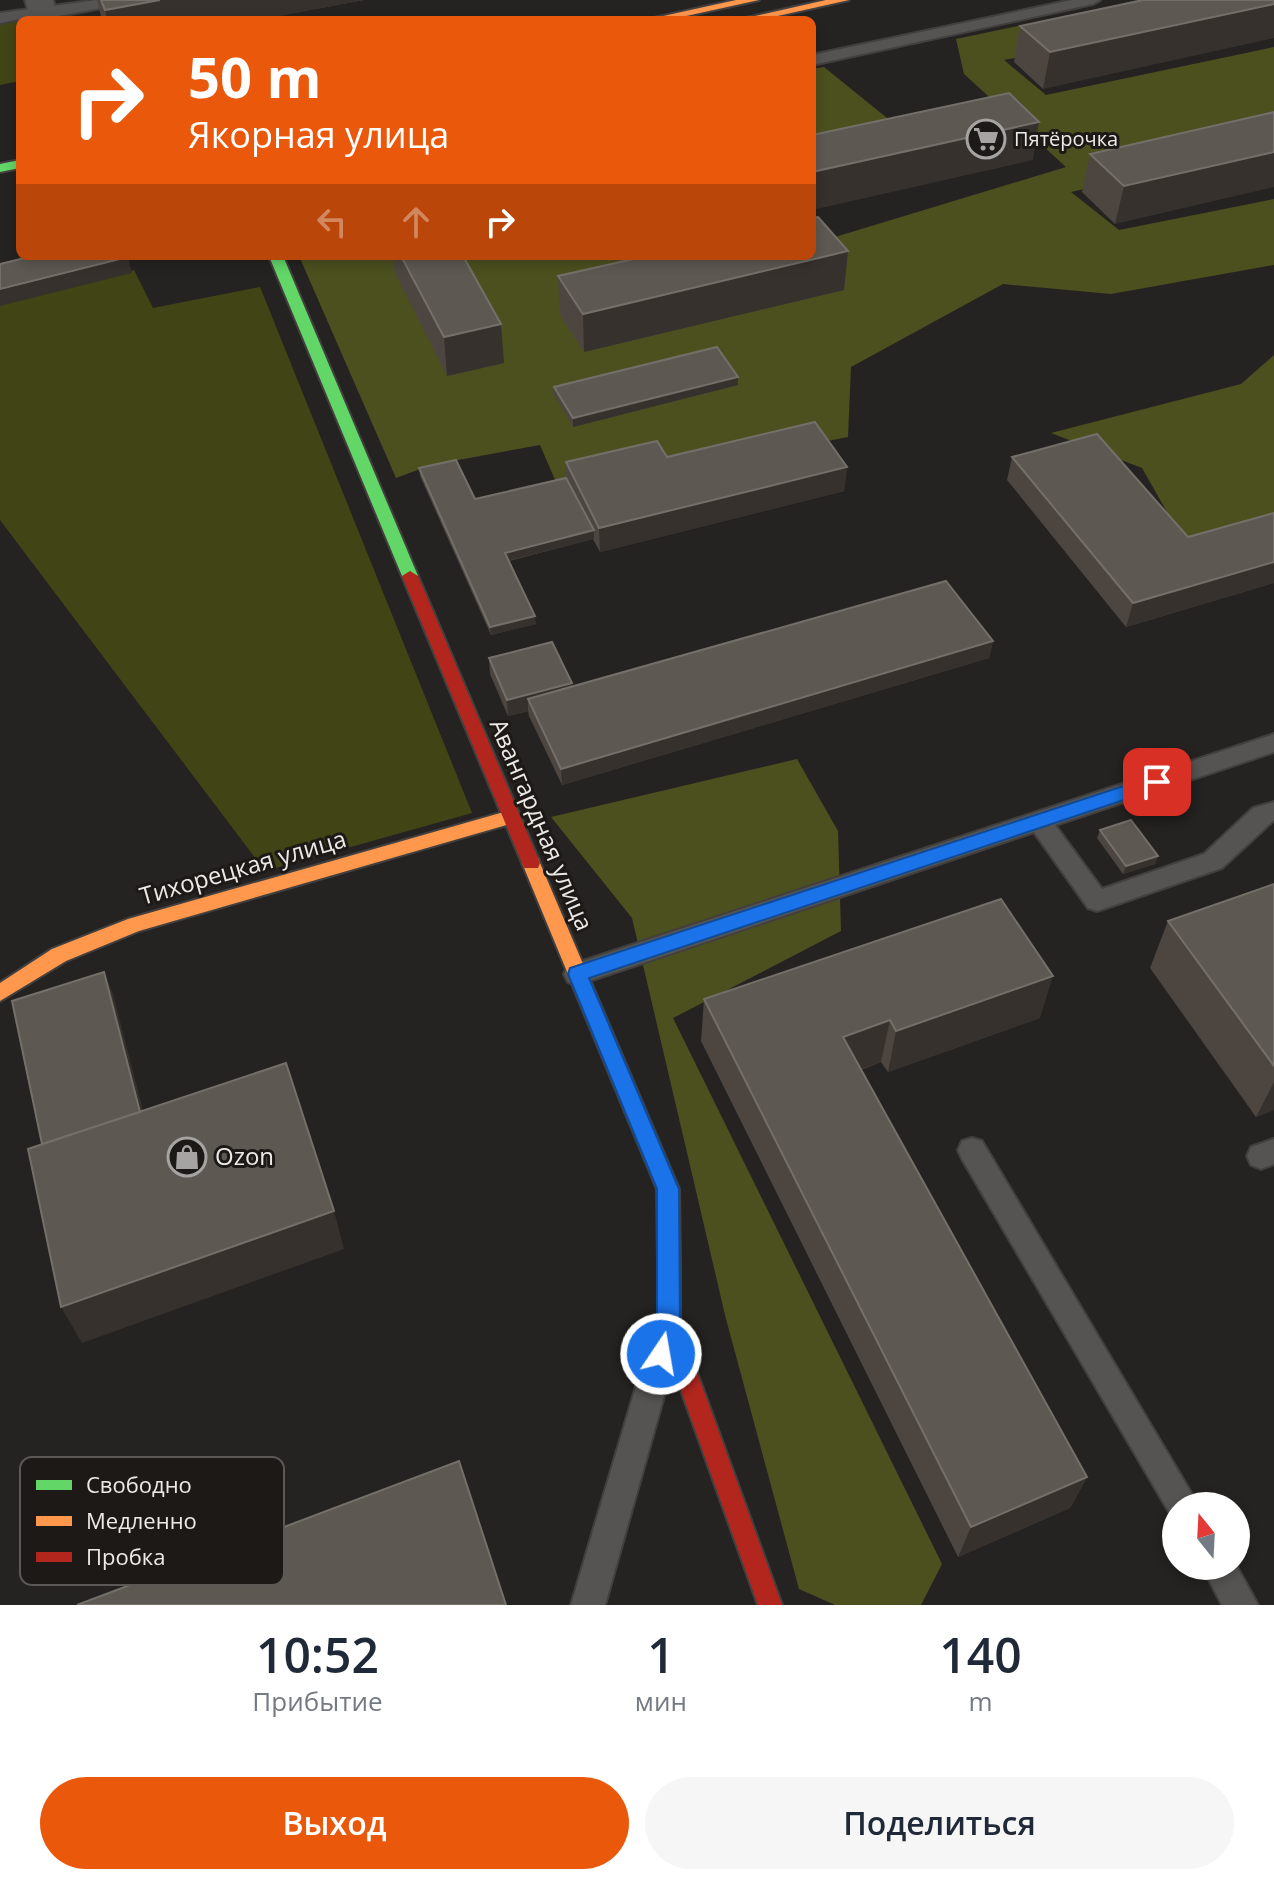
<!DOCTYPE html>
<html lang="ru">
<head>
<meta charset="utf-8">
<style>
  :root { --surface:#fff; --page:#f6f6f7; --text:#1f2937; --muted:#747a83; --accent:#ea580c }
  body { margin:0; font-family:"Open Sans",sans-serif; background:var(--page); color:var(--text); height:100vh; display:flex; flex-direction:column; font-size:30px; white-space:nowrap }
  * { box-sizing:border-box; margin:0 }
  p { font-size:26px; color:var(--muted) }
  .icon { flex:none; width:44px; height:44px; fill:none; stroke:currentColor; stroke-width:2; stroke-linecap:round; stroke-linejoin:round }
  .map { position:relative; height:1605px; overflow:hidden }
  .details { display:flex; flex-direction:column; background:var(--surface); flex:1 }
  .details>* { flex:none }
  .top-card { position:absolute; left:16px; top:16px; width:800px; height:244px; border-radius:12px; box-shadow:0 4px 12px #0003; background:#ea580c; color:#fff; overflow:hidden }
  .needle { width:52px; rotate:342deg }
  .tools { position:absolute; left:1162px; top:1492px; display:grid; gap:16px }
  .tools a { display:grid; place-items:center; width:88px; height:88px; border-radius:50%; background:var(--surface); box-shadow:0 4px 12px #0003; font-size:40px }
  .pin { position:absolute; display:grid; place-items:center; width:68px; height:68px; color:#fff; margin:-34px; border-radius:16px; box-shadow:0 4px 12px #0006 }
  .me { position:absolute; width:88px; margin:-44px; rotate:12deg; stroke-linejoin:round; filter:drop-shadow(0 0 6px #0008) }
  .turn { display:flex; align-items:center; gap:28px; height:168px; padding:0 40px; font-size:36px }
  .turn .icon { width:104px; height:104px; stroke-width:2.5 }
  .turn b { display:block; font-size:56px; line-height:68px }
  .lanes { display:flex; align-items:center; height:76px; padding:0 40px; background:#0003; justify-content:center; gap:40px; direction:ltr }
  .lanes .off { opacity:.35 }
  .eta { display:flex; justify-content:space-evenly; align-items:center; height:136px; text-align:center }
  .eta b { font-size:48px; font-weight:600; line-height:56px }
  .action { display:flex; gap:16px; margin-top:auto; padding:16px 40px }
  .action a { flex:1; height:92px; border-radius:48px; background:var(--accent); color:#fff; font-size:32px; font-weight:600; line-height:92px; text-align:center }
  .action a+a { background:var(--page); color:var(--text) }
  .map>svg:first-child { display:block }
  .green { fill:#414516 }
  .forest { fill:#4c501f }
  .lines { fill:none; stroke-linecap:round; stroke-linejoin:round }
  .lane-casing { stroke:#42403f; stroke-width:4 }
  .street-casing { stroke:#42403f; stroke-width:4 }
  .fast-casing { stroke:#42403f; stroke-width:4 }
  .slow-casing { stroke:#42403f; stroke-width:4 }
  .jam-casing { stroke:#42403f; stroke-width:4 }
  .lane { fill:#555452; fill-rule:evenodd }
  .street { fill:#555452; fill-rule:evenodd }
  .fast { fill:#63d668; fill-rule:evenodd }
  .slow { fill:#ff974d; fill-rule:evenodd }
  .jam { fill:#b3261e; fill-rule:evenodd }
  .wall { fill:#4d4640 }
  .shaded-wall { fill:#36312c }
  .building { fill:#5e5852; stroke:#746f69; stroke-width:2 }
  .route { fill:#1a73e8; stroke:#114b97; stroke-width:2 }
  .labels { text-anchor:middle; stroke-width:6; stroke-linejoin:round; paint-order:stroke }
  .far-poi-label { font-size:20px; fill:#eceae7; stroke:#1d1916; text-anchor:start }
  .street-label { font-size:24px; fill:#eceae7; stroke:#1d1916 }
  .poi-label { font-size:24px; fill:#eceae7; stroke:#1d1916; text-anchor:start }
  .key { fill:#1d1916; stroke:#5b5855; stroke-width:2 }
  .key-label { font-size:22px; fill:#eceae7 }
</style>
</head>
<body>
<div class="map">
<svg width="1274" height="1605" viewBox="0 0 1274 1605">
  <rect width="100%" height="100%" fill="#252321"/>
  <path class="green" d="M27 16 29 20H20V81L0 85V21Z
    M134 270 153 308 260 287 472 813 265 871 0 520V299Z"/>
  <path class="forest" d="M1143 0H1274V6L1004 60 1046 95 1274 47V145L1071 192 1119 230 1274 199V265L1111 294 1003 284 851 367 848 437 669 472 556 482 540 445 431 465 396 478 299 256H812L835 237 1066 167 964 74 956 39Z
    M824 67 908 135 812 163V69Z
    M1274 355V524L1188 549 1142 468 1051 433 1241 384Z
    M797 759 838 831 841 931 673 1018 942 1564 921 1605H835L799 1589 726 1319 632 918 551 817Z"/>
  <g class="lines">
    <g class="lane-casing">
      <path id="lane" d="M97 0H130L123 4 43 19 37 16 0 23V13Z
        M1072 0H1100L1093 4 812 65V55Z
        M1274 734V752L1055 825 1102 889 1204 854 1253 808 1274 802V820L1222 868 1106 908 1097 911 1088 908 1034 832 577 985 568 982 564 974 568 966 577 963Z
        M972 1138 982 1141 1199 1506H1176V1519L1172 1517 962 1159 958 1150 962 1141Z
        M1274 1139V1164L1261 1169 1251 1165 1247 1156 1251 1147Z
        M666 1322 677 1326 681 1336 605 1605H571L651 1336 655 1326Z
        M1236 1565 1258 1605H1222L1202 1566Z"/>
    </g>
    <g class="street-casing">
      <path id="street" d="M25 0H53L59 20H31Z"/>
    </g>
    <g class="fast-casing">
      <path id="fast" d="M20 160V168L0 172V164Z
        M269 256H283L418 576 416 580 410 581 402 576Z"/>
    </g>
    <g class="slow-casing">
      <path id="slow" d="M736 0H759L668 20H645Z
        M826 0H849L760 20H737Z
        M511 810 517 812 520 817 517 822 139 931 66 961 0 1001V983L52 949 128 919Z
        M531 856 538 858 540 863 679 1189 680 1264 677 1271 669 1274 661 1271 658 1264 657 1189 522 863 524 858Z"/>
    </g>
    <g class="jam-casing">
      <path id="jam" d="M410 571 418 576 540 863 538 868H524L522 863 402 576Z
        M669 1254 677 1257 680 1264V1326L782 1605H758L658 1326V1264L661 1257Z"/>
    </g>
    <use href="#lane" class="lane"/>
    <use href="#street" class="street"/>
    <use href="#fast" class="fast"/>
    <use href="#slow" class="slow"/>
    <use href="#jam" class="jam"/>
  </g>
  <path class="wall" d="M97 0H364L256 20H102Z
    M1143 0 1043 89 1014 62 1020 26Z
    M1274 112 1115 224 1082 192 1090 154Z
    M848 251 844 290 584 352 560 315 558 276Z
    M393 256H463L504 363 447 376 395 273Z
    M738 377V385L573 427 554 395V387Z
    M667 457 847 467 844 491 600 552 593 539 509 561 536 624 491 635 420 476 419 468 475 499 566 478V462Z
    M1012 457 1188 537 1274 513V583L1126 627 1007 480Z
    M993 641 989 658 562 785 529 716 528 711 508 716 490 674 489 658 572 683V687Z
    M1100 830 1158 856 1155 864 1123 874 1097 838Z
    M1274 884V1110L1256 1117 1150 968 1168 921Z
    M704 999 1040 1018 888 1072 881 1062 861 1070 1087 1477 1070 1508 958 1557 701 1041Z"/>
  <path class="shaded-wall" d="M160 0H364L256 20H107L105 10Z
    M1274 4V38L1043 89 1050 52Z
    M1039 122 1033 160 812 210V172Z
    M1274 152V187L1115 224 1124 186Z
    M848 251 844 290 584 352 583 314Z
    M128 257 132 273 0 306V289Z
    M501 324 504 363 447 376 444 337Z
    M738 377V385L573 427V418Z
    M847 467 844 491 600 552 599 528Z
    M594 530V539L506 561 505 553Z
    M1274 562V583L1126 627 1133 603Z
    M535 616 536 624 491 635 490 627Z
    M993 641 989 658 562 785 561 769Z
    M572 683V699H528V711L508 716 507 700Z
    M1158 856 1155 864 1123 874 1126 866Z
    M104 972 113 994 154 1153 57 1185Z
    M1053 976 1040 1018 888 1072 896 1031Z
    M890 1020 881 1062 836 1078 843 1037Z
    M1274 1082V1110L1256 1117Z
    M334 1211 344 1249 82 1343 61 1307Z
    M1087 1477 1070 1508 958 1557 971 1527Z"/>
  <path class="building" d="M101 0H160L105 10Z
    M1143 0H1274V4L1050 52 1020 26Z
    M1009 93 1039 122 812 172V135Z
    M1274 112V152L1124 186 1090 154Z
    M818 217 848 251 583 314 558 276 647 256H812V218Z
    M33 256H128V257L0 289V264Z
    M401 256H463L501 324 444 337Z
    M717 347 738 377 573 418 554 387Z
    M815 422 847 467 599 528 566 462 657 441 667 457Z
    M1097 434 1188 537 1274 513V562L1133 603 1012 457Z
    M456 460 475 499 566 478 594 530 505 553 535 616 490 627 419 468Z
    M946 581 993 641 561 769 528 699Z
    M552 642 572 683 507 700 489 658Z
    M1131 820 1158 856 1126 866 1100 830Z
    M1274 884V1066L1168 921Z
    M1001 899 1053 976 896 1031 890 1020 843 1037 1087 1477 971 1527 704 999Z
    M104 972 140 1112 42 1144 12 1001Z
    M286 1063 334 1211 61 1307 28 1149Z
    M459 1461 506 1605H77Z"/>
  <path class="route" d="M1157 775 1163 777 1166 782 1163 787 589 978 679 1189 680 1326 669 1362 661 1365 652 1362 649 1354 657 1326V1189L568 974 570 968Z"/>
  <defs>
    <g id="supermarket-ring" transform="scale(2)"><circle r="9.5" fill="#1d1916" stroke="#a6a4a2" stroke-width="1.5"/><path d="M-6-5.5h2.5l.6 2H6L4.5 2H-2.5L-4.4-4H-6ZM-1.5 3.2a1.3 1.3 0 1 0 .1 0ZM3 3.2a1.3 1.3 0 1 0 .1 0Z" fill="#a6a4a2"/></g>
    <g id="shop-ring" transform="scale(2)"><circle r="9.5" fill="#1d1916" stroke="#a6a4a2" stroke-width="1.5"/><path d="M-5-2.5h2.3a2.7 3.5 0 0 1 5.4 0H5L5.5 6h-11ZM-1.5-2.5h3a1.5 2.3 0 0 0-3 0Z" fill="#a6a4a2"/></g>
  </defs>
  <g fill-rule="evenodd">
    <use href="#supermarket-ring" x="986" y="139"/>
    <use href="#shop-ring" x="187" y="1157"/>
  </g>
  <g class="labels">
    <g class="far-poi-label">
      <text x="1014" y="146">Пятёрочка</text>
    </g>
    <g class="street-label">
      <text transform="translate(541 825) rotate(67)" y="8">Авангардная улица</text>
      <text transform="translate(243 868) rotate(-16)" y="8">Тихорецкая улица</text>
    </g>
    <g class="poi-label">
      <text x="215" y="1165">Ozon</text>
    </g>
  </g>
  <rect x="20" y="1457" width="264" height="128" rx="12" class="key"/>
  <rect x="36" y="1480" width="36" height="10" fill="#63d668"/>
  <rect x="36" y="1516" width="36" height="10" fill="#ff974d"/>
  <rect x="36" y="1552" width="36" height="10" fill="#b3261e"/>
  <g class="key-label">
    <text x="86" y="1493">Свободно</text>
    <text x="86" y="1529">Медленно</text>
    <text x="86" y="1565">Пробка</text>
  </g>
</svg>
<div class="tools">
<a><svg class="needle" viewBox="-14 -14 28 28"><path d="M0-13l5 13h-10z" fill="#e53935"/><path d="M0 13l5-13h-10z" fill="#747a83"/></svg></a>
</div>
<div class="pin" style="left:1157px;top:782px;background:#d93025"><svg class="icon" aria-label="arrive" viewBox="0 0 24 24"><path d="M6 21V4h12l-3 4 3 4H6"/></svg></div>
<svg class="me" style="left:661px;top:1354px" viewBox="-20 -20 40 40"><circle r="17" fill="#1a73e8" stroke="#fff" stroke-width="3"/><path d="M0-11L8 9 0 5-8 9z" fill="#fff"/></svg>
<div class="top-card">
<div class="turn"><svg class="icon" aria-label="right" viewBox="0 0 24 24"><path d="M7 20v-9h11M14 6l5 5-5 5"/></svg><div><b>50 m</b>Якорная улица</div></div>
<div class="lanes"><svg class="icon off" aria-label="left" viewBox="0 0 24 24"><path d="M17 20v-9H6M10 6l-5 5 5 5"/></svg><svg class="icon off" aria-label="ahead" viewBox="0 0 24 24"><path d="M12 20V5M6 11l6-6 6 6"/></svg><svg class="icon" aria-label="right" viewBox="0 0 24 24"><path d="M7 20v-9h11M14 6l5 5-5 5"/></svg></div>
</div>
</div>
<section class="details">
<div class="eta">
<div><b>10:52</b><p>Прибытие</p></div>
<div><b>1</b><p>мин</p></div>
<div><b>140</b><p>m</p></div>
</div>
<div class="action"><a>Выход</a><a>Поделиться</a></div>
</section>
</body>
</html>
